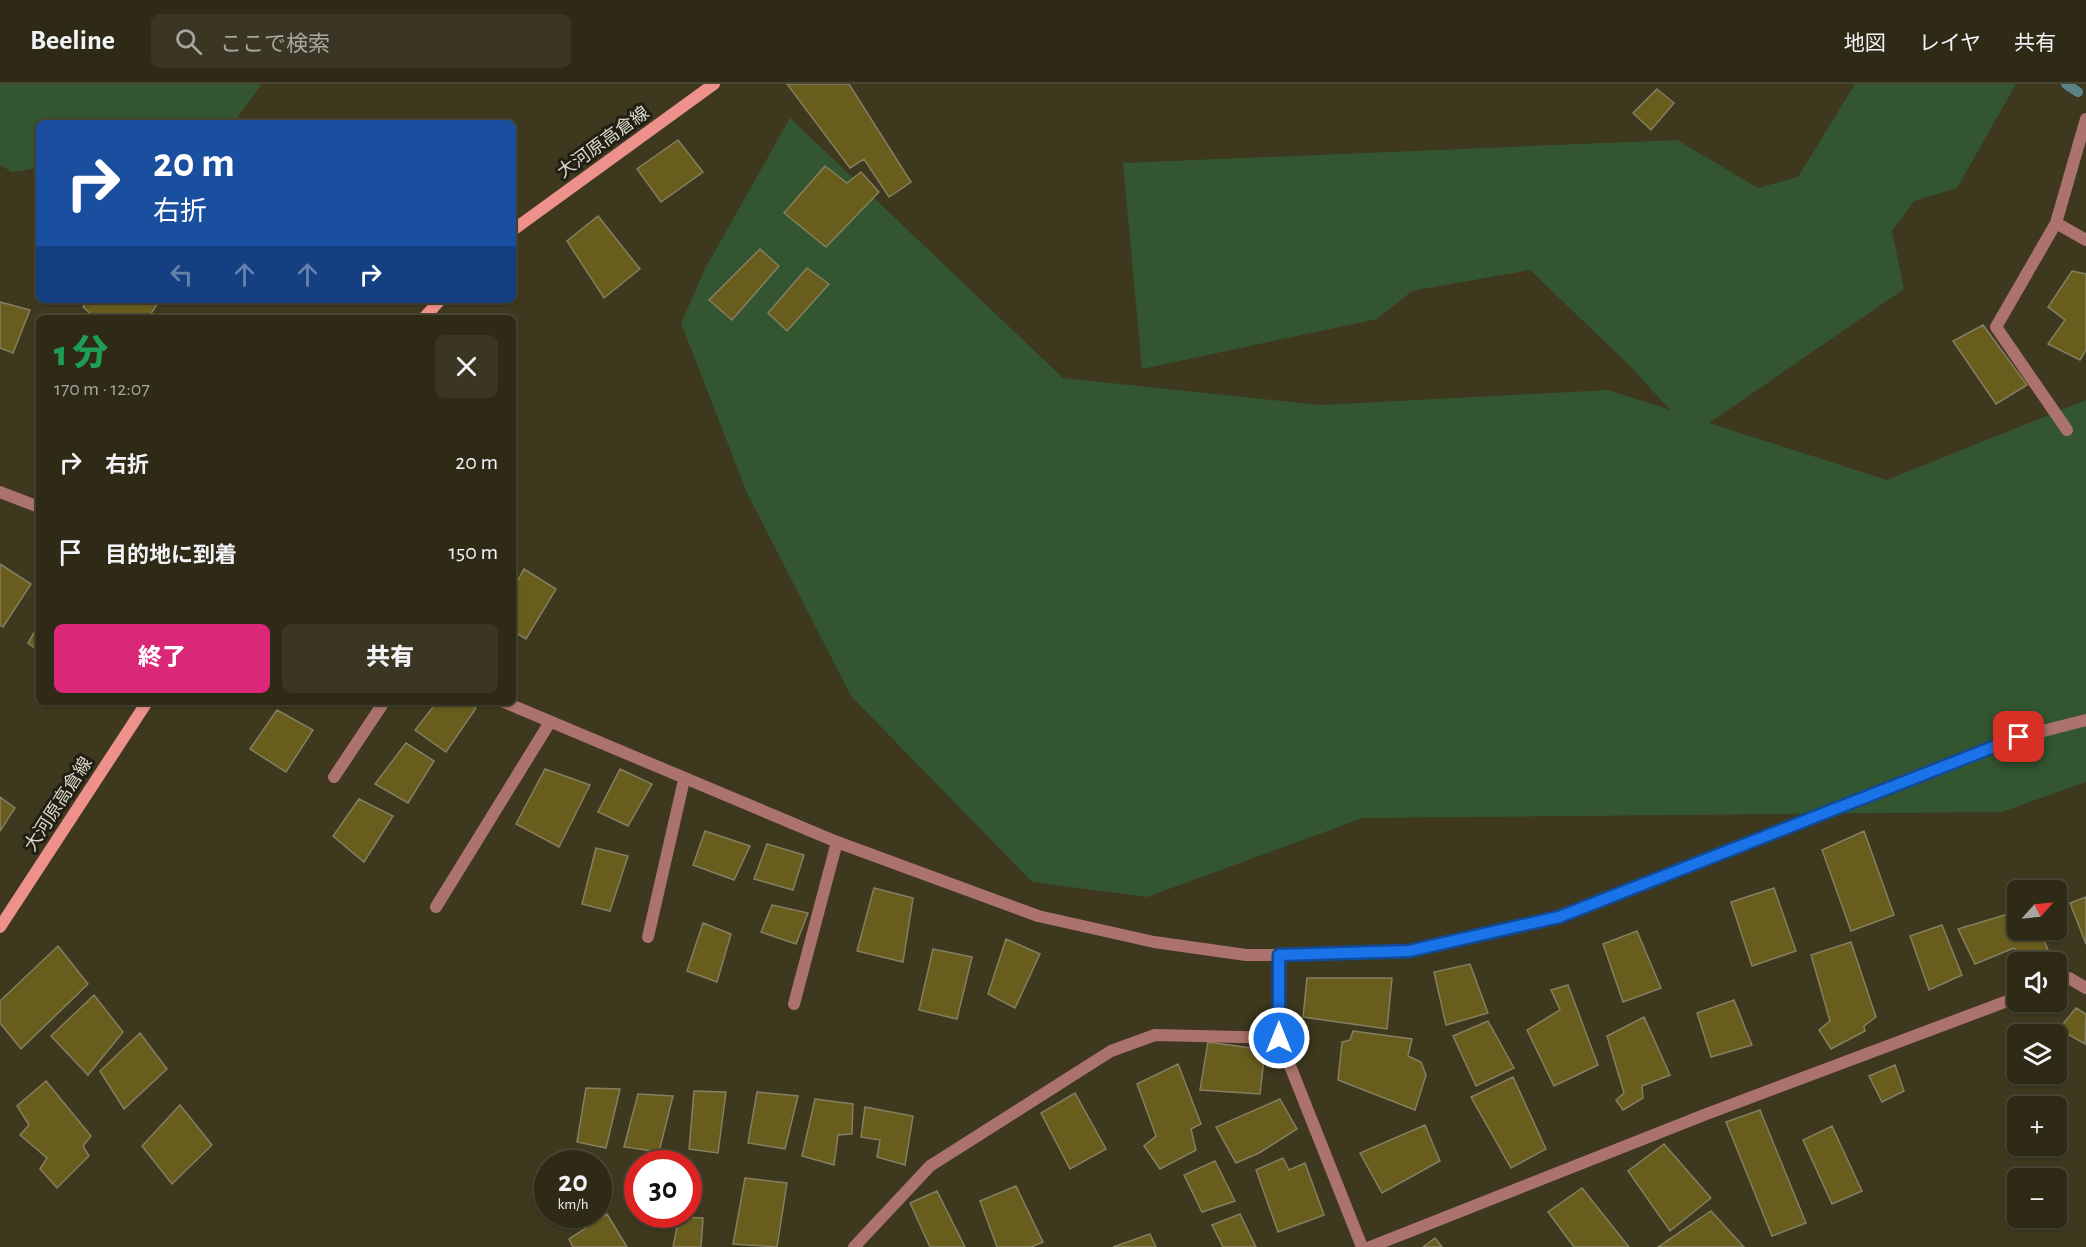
<!DOCTYPE html>
<html lang="ja">
<head>
<meta charset="utf-8">
<style>
  :root { --surface:#2e2a16; --page:#3a3623; --text:#f1f3f6; --muted:#a7a7a1; --line:#494635; --accent:#db2777 }
  body { margin:0; font-family:"Alegreya Sans","Noto Sans JP",sans-serif; background:var(--page); color:var(--text); height:100vh; display:flex; flex-direction:column; font-size:22px; white-space:nowrap }
  * { box-sizing:border-box; margin:0 }
  p { font-size:20px; color:var(--muted) }
  .icon { flex:none; width:33px; height:33px; fill:none; stroke:currentColor; stroke-width:2; stroke-linecap:round; stroke-linejoin:round }
  .map { position:relative; flex:1; overflow:hidden }
  .drawer { position:absolute; left:36px; top:231px; width:480px; height:390px; display:flex; flex-direction:column; background:var(--surface); border-radius:9px; box-shadow:0 2px 4px #0004,0 0 0 2px var(--line) }
  .drawer>* { flex:none }
  .hud { position:absolute; left:36px; top:36px; width:480px; height:183px; border-radius:9px; box-shadow:0 2px 4px #0004,0 0 0 2px var(--line); background:#1a4fa0; color:#fff; overflow:hidden }
  .needle { width:39px; rotate:63deg }
  .fabs { position:absolute; left:2007px; top:796px; display:grid; gap:12px }
  .fabs a { display:grid; place-items:center; width:60px; height:60px; border-radius:9px; background:var(--surface); box-shadow:0 2px 4px #0004,0 0 0 2px var(--line); font-size:30px }
  .speed { position:absolute; left:534px; top:1066px; display:flex; gap:12px; font-size:30px; font-weight:700; text-align:center }
  .speed>* { display:grid; place-content:center; width:78px; height:78px; border-radius:50%; background:var(--surface); box-shadow:0 2px 4px #0004,0 0 0 2px var(--line); line-height:1 }
  .speed small { font-size:15px; font-weight:400 }
  .speed .limit { border:9px solid #d22; background:#fff; color:#111 }
  .pin { position:absolute; display:grid; place-items:center; width:51px; height:51px; color:#fff; margin:-26px; border-radius:12px; box-shadow:0 3px 9px #0006 }
  .me { position:absolute; width:66px; margin:-33px; rotate:0deg; stroke-linejoin:round; filter:drop-shadow(0 0 4px #0008) }
  .turn { display:flex; align-items:center; gap:21px; height:126px; padding:0 18px; font-size:27px }
  .turn .icon { width:78px; height:78px; stroke-width:2.5 }
  .turn b { display:block; font-size:42px; line-height:51px }
  .lanes { display:flex; align-items:center; height:57px; padding:0 18px; background:#0003; justify-content:center; gap:30px; direction:ltr }
  .lanes .off { opacity:.35 }
  .round { display:grid; place-items:center; flex:none; width:63px; height:63px; border-radius:9px; background:var(--page) }
  .overview { display:flex; align-items:center; justify-content:space-between; height:102px; padding:0 18px }
  h1 { font-size:36px; font-weight:800; line-height:45px; color:#1e9e55 }
  .action { display:flex; gap:12px; margin-top:auto; padding:12px 18px }
  .action a { flex:1; height:69px; border-radius:9px; background:var(--accent); color:#fff; font-size:24px; font-weight:800; line-height:69px; text-align:center }
  .action a+a { background:var(--page); color:var(--text) }
  ul { padding:0; list-style:none }
  li { display:flex; align-items:center; gap:18px; height:90px; padding:0 18px }
  li div { flex:1 }
  li b { display:block; font-size:22px }
  li em { font-style:normal }
  header { display:flex; align-items:center; gap:36px; box-sizing:border-box; height:84px; padding:0 30px; background:var(--surface); border-bottom:2px solid var(--line) }
  header strong { font-size:28px }
  nav { display:flex; gap:33px; margin-inline-start:auto; font-size:21px }
  .search { width:420px; height:54px; background:var(--page); display:flex; align-items:center; gap:15px; box-sizing:border-box; padding:0 21px; border-radius:9px; color:var(--muted); font-size:22px }
  .map>svg:first-child { display:block }
  .green { fill:#335630 }
  .lines { fill:none; stroke-linecap:round; stroke-linejoin:round }
  .stream { stroke:#598385; stroke-width:10 }
  .building { fill:#695d1d; stroke:#847f62; stroke-width:1.5 }
  .minor { stroke:#ac726d; stroke-width:12 }
  .tertiary { stroke:#ac726d; stroke-width:12 }
  .secondary { stroke:#ed918a; stroke-width:12 }
  .route-casing { stroke:#114b97; stroke-width:15 }
  .route { stroke:#1a73e8; stroke-width:10 }
  .labels { text-anchor:middle; stroke-width:6; stroke-linejoin:round; paint-order:stroke }
  .street-label { font-size:18px; fill:#dbd9c9; stroke:#211f14 }
</style>
</head>
<body>
<header>
<strong>Beeline</strong>
<div class="search"><svg class="icon" aria-label="search" viewBox="0 0 24 24"><circle cx="10" cy="10" r="6"/><path d="M15 15l6 6"/></svg>ここで検索</div>
<nav><a>地図</a><a>レイヤ</a><a>共有</a></nav>
</header>
<div class="map">
<svg width="2086" height="1163" viewBox="0 0 2086 1163">
  <rect width="100%" height="100%" fill="#3d381e"/>
  <path class="green" d="M0 0H262L233 39H39V84L12 88 0 81Z
    M1855 0H2016L1957 104 1914 117 1892 147 1904 205 1709 339 1887 396 2086 316V698L2002 728 1363 734 1147 813 1032 798 851 612 747 409 681 239 706 183 790 34 1063 294 1320 321 1608 306 1670 326 1631 283 1530 186 1412 207 1377 235 1142 285 1123 79 1677 56 1758 104 1798 93Z"/>
  <g class="lines">
    <path class="stream" d="M2066 0 2078 8"/>
  </g>
  <path class="building" d="M787 0H849L911 98 889 113 864 75 850 84Z
    M1657 5 1674 19 1651 46 1633 29Z
    M678 56 703 88 661 118 637 85Z
    M825 82 847 99 861 88 879 108 826 163 784 129Z
    M598 132 640 185 604 214 567 157Z
    M760 165 779 182 732 236 709 216Z
    M807 184 829 200 787 247 768 229Z
    M2072 187 2086 190V266L2080 276 2048 260 2065 236 2048 223Z
    M89 216H160L148 234H95L83 223Z
    M0 218 30 226 13 269 0 264Z
    M1983 241 2027 301 1996 320 1953 257Z
    M0 480 31 500 3 543 0 541Z
    M524 485 556 505 526 555 513 547V505Z
    M39 540V567L28 559Z
    M437 618H464L476 624 446 668 415 646Z
    M277 626 313 646 286 688 250 665Z
    M406 659 434 677 408 719 375 700Z
    M545 685 590 701 559 763 516 740Z
    M620 685 652 700 628 742 598 728Z
    M0 713 15 724 0 747Z
    M359 715 393 732 364 778 333 752Z
    M705 747 750 762 734 796 693 781Z
    M1864 747 1894 831 1851 847 1822 766Z
    M767 760 804 771 793 806 754 795Z
    M596 764 628 772 610 827 582 820Z
    M874 804 913 814 903 878 857 867Z
    M1774 804 1796 867 1752 882 1731 818Z
    M2086 813V860L2070 819Z
    M772 821 808 829 796 860 761 848Z
    M2018 827V846H2040L2048 866 2026 879H2022L2014 864 1975 880 1958 845Z
    M703 839 731 850 717 898 687 887Z
    M1942 841 1962 891 1929 906 1910 852Z
    M1637 847 1661 904 1623 918 1603 860Z
    M1006 855 1040 870 1015 924 988 910Z
    M1851 858 1876 933 1864 942 1865 947 1831 965 1819 946 1830 937 1811 871Z
    M58 862 88 900 21 965 0 939V917Z
    M933 865 972 873 957 935 919 926Z
    M1470 880 1488 929 1446 941 1434 888Z
    M1307 894H1392L1387 945 1303 933Z
    M1568 901 1598 981 1554 1002 1527 946 1560 926 1551 906Z
    M94 911 123 948 88 991 51 952Z
    M1734 916 1752 961 1711 973 1697 929Z
    M2076 924 2086 930 2085 960 2059 945Z
    M1644 933 1670 991 1642 1002 1643 1014 1623 1026 1616 1016 1624 1009 1607 952Z
    M1488 937 1514 984 1476 1002 1453 952Z
    M1353 947 1412 955 1408 972 1421 978 1426 991 1415 1026 1338 996 1342 958 1350 956Z
    M140 949 167 985 124 1025 100 987Z
    M1208 958 1265 966 1260 1010 1200 1006Z
    M1178 980 1201 1040 1191 1045 1196 1066 1160 1085 1144 1062 1156 1052 1137 1000Z
    M1895 981 1904 1007 1882 1018 1869 992Z
    M1513 993 1546 1065 1511 1084 1471 1013Z
    M46 997 91 1052 83 1062 89 1072 57 1104 40 1085 47 1074 20 1051 29 1041 17 1022Z
    M586 1004 620 1005 606 1064 577 1058Z
    M694 1007 726 1008 718 1069 689 1065Z
    M757 1008 798 1012 785 1065 748 1059Z
    M1075 1009 1106 1065 1070 1085 1041 1029Z
    M638 1010 673 1012 659 1068 624 1063Z
    M815 1015 853 1020 852 1050 838 1051 834 1081 802 1072Z
    M1280 1015 1297 1045 1259 1069 1236 1079 1216 1043Z
    M180 1021 212 1061 172 1100 142 1062Z
    M865 1023 913 1032 905 1081 877 1073 880 1056 861 1053Z
    M1760 1026 1806 1139 1772 1152 1726 1038Z
    M1425 1041 1440 1077 1382 1109 1360 1069Z
    M1832 1042 1862 1107 1832 1120 1803 1056Z
    M1664 1060 1711 1114 1670 1147 1628 1087Z
    M1283 1074 1289 1086 1305 1079 1324 1131 1278 1148 1256 1086Z
    M1215 1077 1235 1117 1202 1128 1184 1091Z
    M745 1094 787 1099 777 1163 733 1160Z
    M1016 1102 1043 1158 1031 1163H997L980 1117Z
    M1582 1104 1629 1163H1574L1548 1128Z
    M937 1107 965 1163H930L910 1119Z
    M1711 1127 1744 1163H1658Z
    M607 1130 627 1163H573L569 1155Z
    M1240 1130 1256 1163H1223L1212 1141Z
    M679 1133 703 1134 701 1163H673Z
    M1150 1150 1156 1163H1113Z
    M1435 1154 1442 1163H1423Z"/>
  <g class="lines">
    <path class="minor" d="M2056 139 2086 156
      M2067 346 1996 243 2056 139 2086 35
      M334 693 384 618
      M436 823 550 638
      M648 853 684 696
      M1279 871V954L1362 1163
      M2056 898 2069 894 2086 904
      M794 920 837 758
      M854 1163 930 1082 1111 967 1155 951 1279 954
      M1370 1163 1704 1031 2018 913"/>
    <path class="tertiary" d="M0 408 39 423
      M504 618 837 758 1038 832 1154 858 1246 871H1279L1409 867 1559 833 2019 653 2086 636"/>
    <path class="secondary" d="M513 146 714 0
      M424 234 440 216
      M0 843 147 618"/>
  </g>
  <g class="lines">
    <g class="route-casing">
      <path id="route" d="M1279 954V871L1409 867 1559 833 2019 653"/>
    </g>
    <use href="#route" class="route"/>
  </g>
  <g class="labels">
    <g class="street-label">
      <text transform="translate(603 58) rotate(-36)" y="6">大河原高倉線</text>
      <text transform="translate(58 720) rotate(-57)" y="6">大河原高倉線</text>
    </g>
  </g>
</svg>
<div class="fabs">
<a><svg class="needle" viewBox="-14 -14 28 28"><path d="M0-13l5 13h-10z" fill="#e53935"/><path d="M0 13l5-13h-10z" fill="#a7a7a1"/></svg></a>
<a><svg class="icon" aria-label="sound" viewBox="0 0 24 24"><path d="M4 9h4l5-4v14l-5-4H4zM17 9q2 3 0 6"/></svg></a>
<a><svg class="icon" aria-label="layers" viewBox="0 0 24 24"><path d="M12 4l9 5-9 5-9-5zM3 14l9 5 9-5"/></svg></a>
<a>+</a>
<a>−</a>
</div>
<div class="speed"><div>20<small>km/h</small></div><div class="limit">30</div></div>
<div class="pin" style="left:2019px;top:653px;background:#d93025"><svg class="icon" aria-label="arrive" viewBox="0 0 24 24"><path d="M6 21V4h12l-3 4 3 4H6"/></svg></div>
<svg class="me" style="left:1279px;top:954px" viewBox="-20 -20 40 40"><circle r="17" fill="#1a73e8" stroke="#fff" stroke-width="3"/><path d="M0-11L8 9 0 5-8 9z" fill="#fff"/></svg>
<div class="hud">
<div class="turn"><svg class="icon" aria-label="right" viewBox="0 0 24 24"><path d="M7 20v-9h11M14 6l5 5-5 5"/></svg><div><b>20 m</b>右折</div></div>
<div class="lanes"><svg class="icon off" aria-label="left" viewBox="0 0 24 24"><path d="M17 20v-9H6M10 6l-5 5 5 5"/></svg><svg class="icon off" aria-label="ahead" viewBox="0 0 24 24"><path d="M12 20V5M6 11l6-6 6 6"/></svg><svg class="icon off" aria-label="ahead" viewBox="0 0 24 24"><path d="M12 20V5M6 11l6-6 6 6"/></svg><svg class="icon" aria-label="right" viewBox="0 0 24 24"><path d="M7 20v-9h11M14 6l5 5-5 5"/></svg></div>
</div>
<section class="drawer">
<div class="overview"><div><h1>1 分</h1><p>170 m · 12:07</p></div><a class="round"><svg class="icon" aria-label="close" viewBox="0 0 24 24"><path d="M6 6l12 12M18 6L6 18"/></svg></a></div>
<ul>
<li><svg class="icon" aria-label="right" viewBox="0 0 24 24"><path d="M7 20v-9h11M14 6l5 5-5 5"/></svg><div><b>右折</b></div><em>20 m</em></li>
<li><svg class="icon" aria-label="arrive" viewBox="0 0 24 24"><path d="M6 21V4h12l-3 4 3 4H6"/></svg><div><b>目的地に到着</b></div><em>150 m</em></li>
</ul>
<div class="action"><a>終了</a><a>共有</a></div>
</section>
</div>
</body>
</html>
